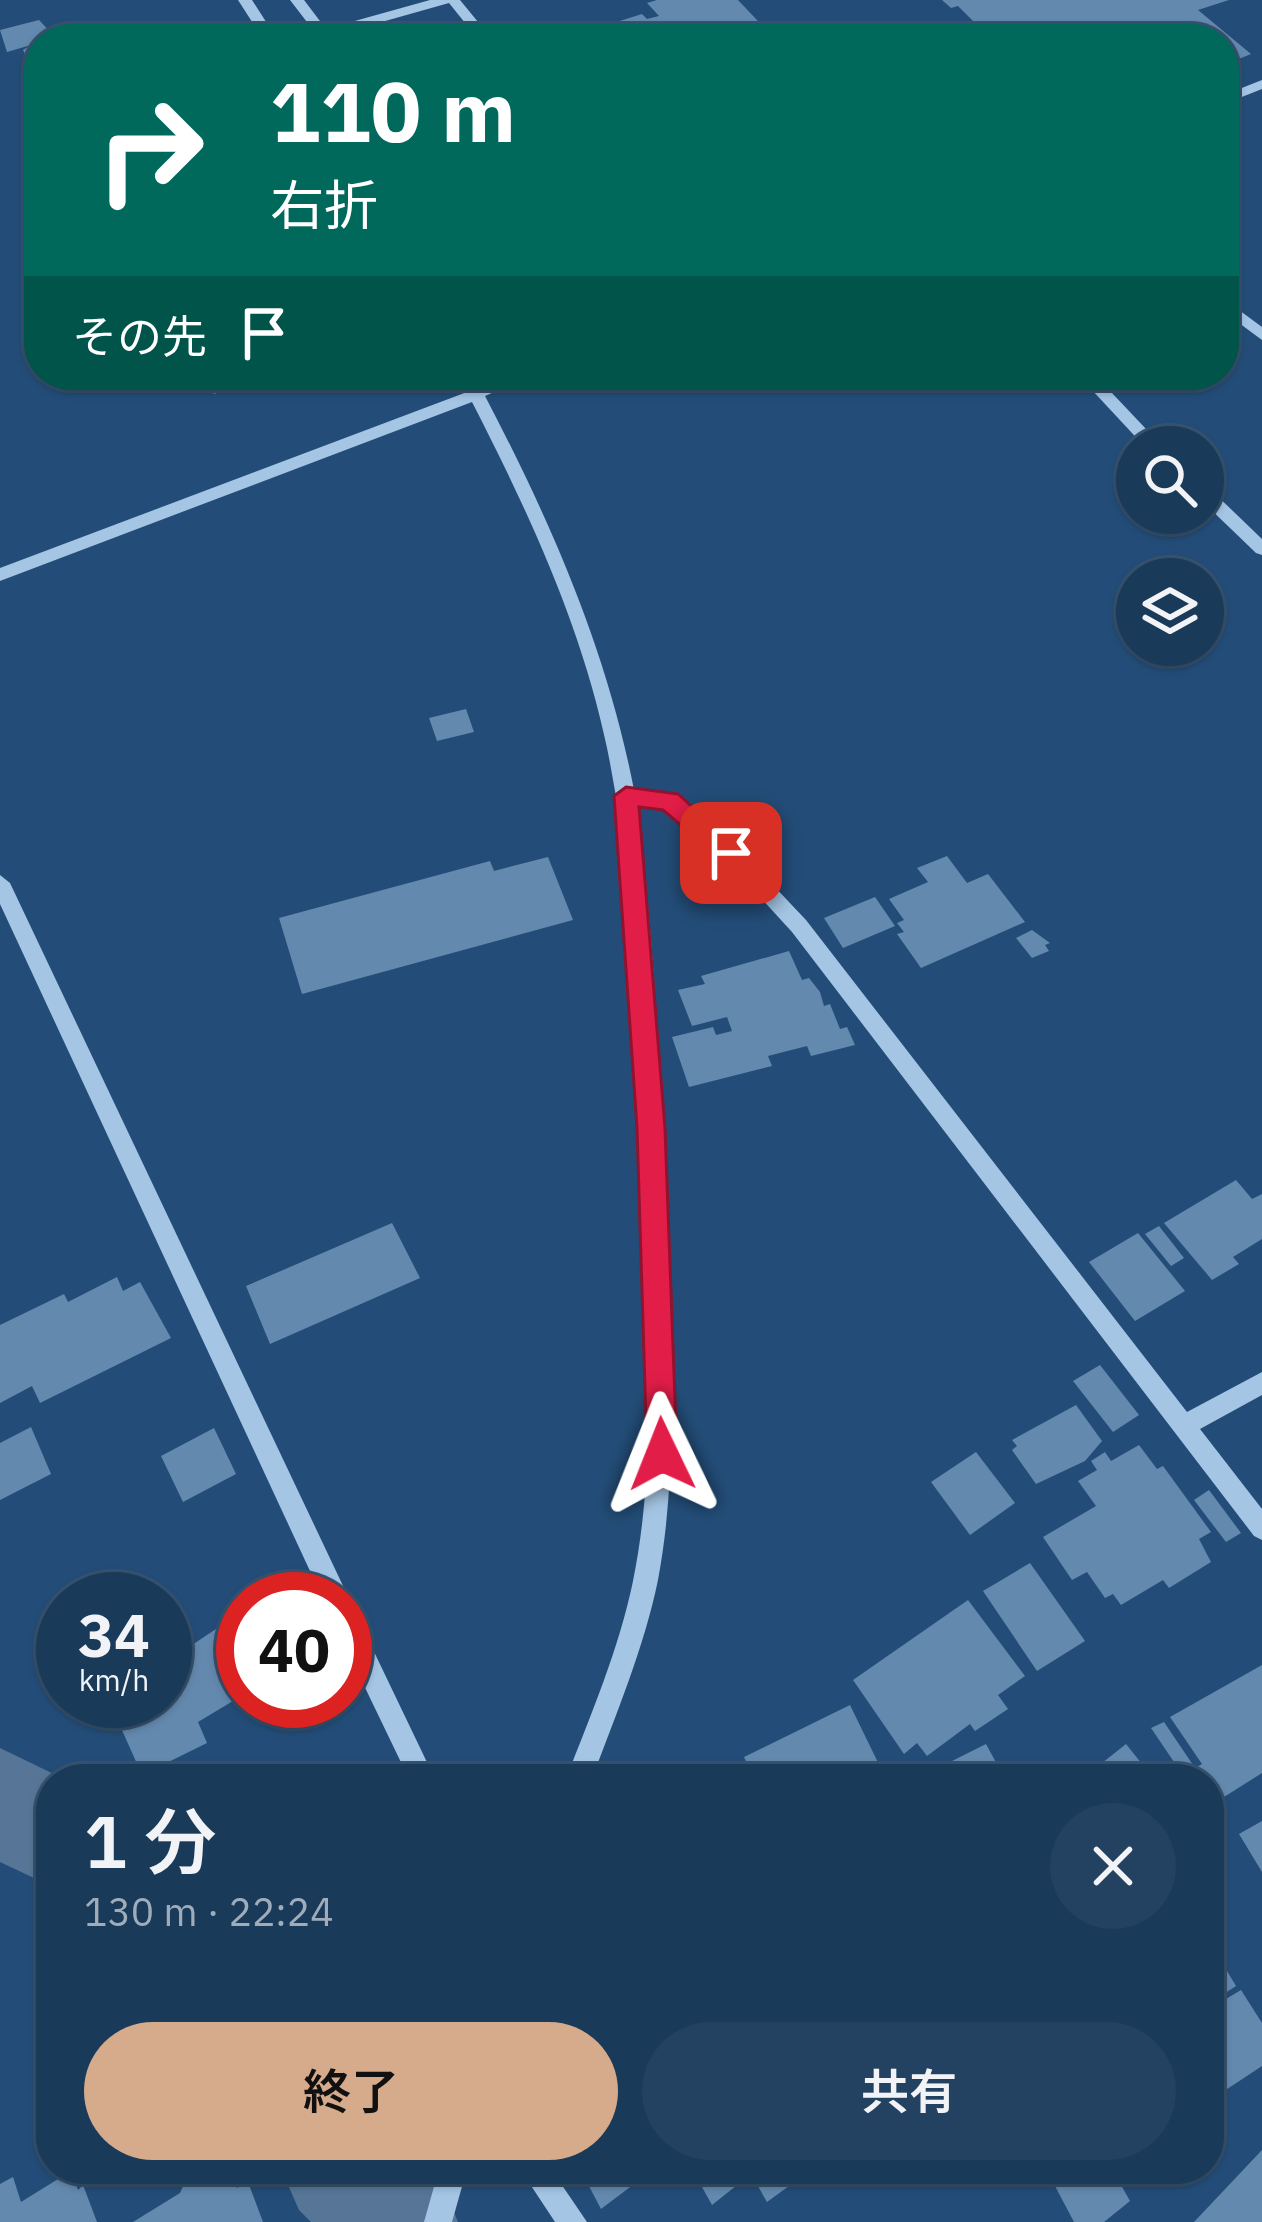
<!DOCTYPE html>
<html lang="ja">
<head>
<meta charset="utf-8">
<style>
  :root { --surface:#1a3a5a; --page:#234160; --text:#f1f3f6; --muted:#9fadbb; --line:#385470; --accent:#d6ab8b }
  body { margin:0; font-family:"IBM Plex Sans","Noto Sans JP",sans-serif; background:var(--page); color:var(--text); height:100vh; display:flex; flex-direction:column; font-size:45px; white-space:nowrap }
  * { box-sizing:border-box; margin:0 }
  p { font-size:39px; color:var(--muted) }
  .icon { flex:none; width:66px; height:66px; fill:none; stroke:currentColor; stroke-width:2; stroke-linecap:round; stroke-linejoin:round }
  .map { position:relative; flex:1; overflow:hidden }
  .panel { position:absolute; left:36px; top:1764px; width:1188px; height:420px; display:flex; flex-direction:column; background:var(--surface); border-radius:48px; box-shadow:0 3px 9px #0004,0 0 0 3px var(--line) }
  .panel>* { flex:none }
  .top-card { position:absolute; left:24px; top:24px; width:1215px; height:366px; border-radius:48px; box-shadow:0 3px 9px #0004,0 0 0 3px var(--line); background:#00695c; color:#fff; overflow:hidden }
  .fabs { position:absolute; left:1116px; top:426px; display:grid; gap:24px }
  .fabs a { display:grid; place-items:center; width:108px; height:108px; border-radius:50%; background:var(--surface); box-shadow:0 3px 9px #0004,0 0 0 3px var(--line); font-size:60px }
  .speed { position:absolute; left:36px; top:1572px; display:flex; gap:24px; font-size:60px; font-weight:700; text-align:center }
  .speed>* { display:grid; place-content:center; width:156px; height:156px; border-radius:50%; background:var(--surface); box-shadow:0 3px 9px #0004,0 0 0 3px var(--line); line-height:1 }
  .speed small { font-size:30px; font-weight:400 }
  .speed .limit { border:18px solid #d22; background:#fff; color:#111 }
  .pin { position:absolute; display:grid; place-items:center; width:102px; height:102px; color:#fff; margin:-51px; border-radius:24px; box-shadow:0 6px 18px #0006 }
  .me { position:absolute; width:132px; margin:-66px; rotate:358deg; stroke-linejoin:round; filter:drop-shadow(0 0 9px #0008) }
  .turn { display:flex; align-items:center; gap:42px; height:252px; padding:0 48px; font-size:54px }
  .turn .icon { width:156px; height:156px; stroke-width:2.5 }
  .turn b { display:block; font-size:84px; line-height:102px }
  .then { display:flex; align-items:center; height:114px; padding:0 48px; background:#0003; gap:24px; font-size:45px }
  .round { display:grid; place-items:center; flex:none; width:126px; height:126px; border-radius:63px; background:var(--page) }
  .summary { display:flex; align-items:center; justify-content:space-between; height:204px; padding:0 48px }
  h1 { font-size:72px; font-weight:600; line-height:90px }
  .action { display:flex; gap:24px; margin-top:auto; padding:24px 48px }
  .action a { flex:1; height:138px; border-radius:72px; background:var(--accent); color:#111; font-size:48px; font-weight:600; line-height:138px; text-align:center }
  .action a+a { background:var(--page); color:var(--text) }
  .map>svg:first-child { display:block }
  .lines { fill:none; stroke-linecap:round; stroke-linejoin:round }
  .river { fill:#577697; fill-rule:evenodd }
  .building { fill:#6489ae }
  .minor { fill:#a4c5e4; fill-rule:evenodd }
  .route { fill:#e11d48; stroke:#92132f; stroke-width:3 }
</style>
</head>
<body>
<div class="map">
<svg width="1262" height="2222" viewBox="0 0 1262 2222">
  <rect width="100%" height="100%" fill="#234d78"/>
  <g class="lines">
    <path class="river" d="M0 1748 64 1779H51V1886L0 1862Z
      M281 2169H429L441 2180 458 2222H311L299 2210Z"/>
  </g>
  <path class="building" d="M657 0H738L775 39H655L650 34 562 39 642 14 647 19 659 16 647 3Z
    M942 0H1229L1198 10 1251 54 1224 65V39H991L958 6 951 8Z
    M39 20 55 37 76 32 80 39H39V57L28 60 23 50 31 45 7 52 0 30Z
    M147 27 153 39H92V37Z
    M201 375H266L267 376 214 394Z
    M466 709 474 732 437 741 429 718Z
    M947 856 967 883 988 874 1025 922 921 968 897 934 904 932 897 923 904 920 889 899 928 882 917 868Z
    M548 857 573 920 302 994 279 918 490 861 494 871Z
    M875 897 895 926 843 948 824 918Z
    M1032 930 1050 943 1045 945 1049 951 1032 958 1016 938Z
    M789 951 802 980 809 978 820 992 824 1006 830 1004 840 1029 847 1027 855 1045 811 1056 807 1046 768 1056 772 1066 689 1087 672 1037 713 1027 716 1035 732 1031 727 1017 692 1026 678 990 705 984 701 976Z
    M1236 1180 1252 1199 1262 1194V1239L1233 1257 1239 1264 1212 1280 1164 1223Z
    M392 1223 420 1278 270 1344 246 1286Z
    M1159 1226 1184 1258 1171 1266 1145 1234Z
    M1138 1233 1185 1291 1135 1321 1089 1262Z
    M117 1277 123 1291 140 1282 171 1338 40 1403 32 1386 0 1403V1325L64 1294 68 1302Z
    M1100 1365 1139 1415 1113 1432 1073 1381Z
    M1076 1405 1102 1441 1085 1461 1036 1484 1012 1450 1017 1446 1012 1440Z
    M31 1427 51 1474 0 1500V1443Z
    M214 1428 236 1474 183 1502 161 1456Z
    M1139 1445 1157 1469 1163 1466 1211 1532 1199 1539 1211 1562 1169 1588 1163 1580 1121 1605 1113 1594 1105 1598 1087 1572 1072 1580 1043 1537 1096 1506 1078 1481 1097 1470 1091 1461 1105 1452 1111 1461Z
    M976 1452 1015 1503 970 1535 931 1482Z
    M1209 1490 1241 1533 1226 1542 1194 1500Z
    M1030 1563 1085 1641 1037 1671 983 1591Z
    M968 1600 1025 1676 998 1695 1008 1709 975 1731 970 1724 927 1756 917 1743 904 1754 853 1680Z
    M243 1611V1695L198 1722 207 1743 142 1775 109 1701H165V1663Z
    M1262 1665V1773L1224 1797 1220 1791 1209 1798V1779H1170L1163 1768 1174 1762 1151 1728 1164 1722 1195 1768 1202 1764 1170 1717Z
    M850 1705 886 1779H754L744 1757Z
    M986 1744 1005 1779H937L949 1773 944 1765Z
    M1126 1744 1154 1779H1082Z
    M738 1761 746 1779H701Z
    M1262 1821V1872L1239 1834Z
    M1215 1951 1236 1986 1213 2001 1209 1955Z
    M1241 1990 1262 2023V2066L1209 2101V2009Z
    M1262 2150V2222H1194Z
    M191 2169H230L237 2188 248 2182 263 2222H133L180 2193Z
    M580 2169H654L601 2209Z
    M692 2169H804L807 2173 767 2202 751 2174 712 2205Z
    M1046 2169H1112L1130 2201 1104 2222H1074Z
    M71 2171 78 2190 83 2185 97 2222H0V2184L13 2177 21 2202Z"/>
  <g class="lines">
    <path class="minor" d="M238 0H252L277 39H263Z
      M290 0H304L326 29 430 0H460L492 39H478L449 3 332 36 334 39H320Z
      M1262 80V89L1224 104V95Z
      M1224 299 1262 327V340L1224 312Z
      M458 375H474L480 387 511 375H534L485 396C551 522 607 650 634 790L677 796 738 848 806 920 1187 1412 1262 1372V1395L1200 1429 1262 1509V1540L1254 1536 792 932 724 858 665 808 636 804C656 944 660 1083 665 1224 669 1342 680 1462 658 1580 644 1648 616 1714 592 1779H566C591 1714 619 1649 633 1581 659 1453 645 1321 642 1191 639 1043 637 893 607 748 582 627 528 511 472 402L0 581V568L467 392Z
      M1078 375H1095L1163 447H1145Z
      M1203 486 1209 488 1262 539V555L1256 553 1203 502Z
      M0 875 10 883 345 1590 348 1599 345 1607V1599H323L0 904Z
      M345 1607 354 1610 435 1779H409L345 1646Z
      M439 2169H467L452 2222H424Z
      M520 2169H551L587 2222H555Z"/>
  </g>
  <path class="route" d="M626 787 678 794 743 853 740 860H722L663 810 639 807 665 1128 677 1454 673 1464 662 1468 651 1464 647 1454 637 1128 614 796Z"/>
</svg>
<div class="fabs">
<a><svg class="icon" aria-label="search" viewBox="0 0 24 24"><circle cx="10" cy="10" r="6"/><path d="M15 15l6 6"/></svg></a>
<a><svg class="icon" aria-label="layers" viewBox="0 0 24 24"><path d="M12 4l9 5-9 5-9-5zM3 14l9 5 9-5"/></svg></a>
</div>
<div class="speed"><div>34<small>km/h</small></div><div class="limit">40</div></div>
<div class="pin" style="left:731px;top:853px;background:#d93025"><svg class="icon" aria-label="arrive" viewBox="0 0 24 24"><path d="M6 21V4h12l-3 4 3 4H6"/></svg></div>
<svg class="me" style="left:662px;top:1454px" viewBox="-20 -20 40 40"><path d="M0-17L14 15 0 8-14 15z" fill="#e11d48" stroke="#fff" stroke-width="4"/></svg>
<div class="top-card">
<div class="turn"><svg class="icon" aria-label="right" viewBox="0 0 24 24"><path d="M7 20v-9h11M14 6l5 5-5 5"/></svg><div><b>110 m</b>右折</div></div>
<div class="then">その先<svg class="icon" aria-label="arrive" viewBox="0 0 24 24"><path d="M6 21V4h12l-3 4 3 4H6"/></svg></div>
</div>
<section class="panel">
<div class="summary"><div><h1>1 分</h1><p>130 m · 22:24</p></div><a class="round"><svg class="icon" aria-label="close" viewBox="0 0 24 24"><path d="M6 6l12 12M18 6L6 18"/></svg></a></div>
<div class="action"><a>終了</a><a>共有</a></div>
</section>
</div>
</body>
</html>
